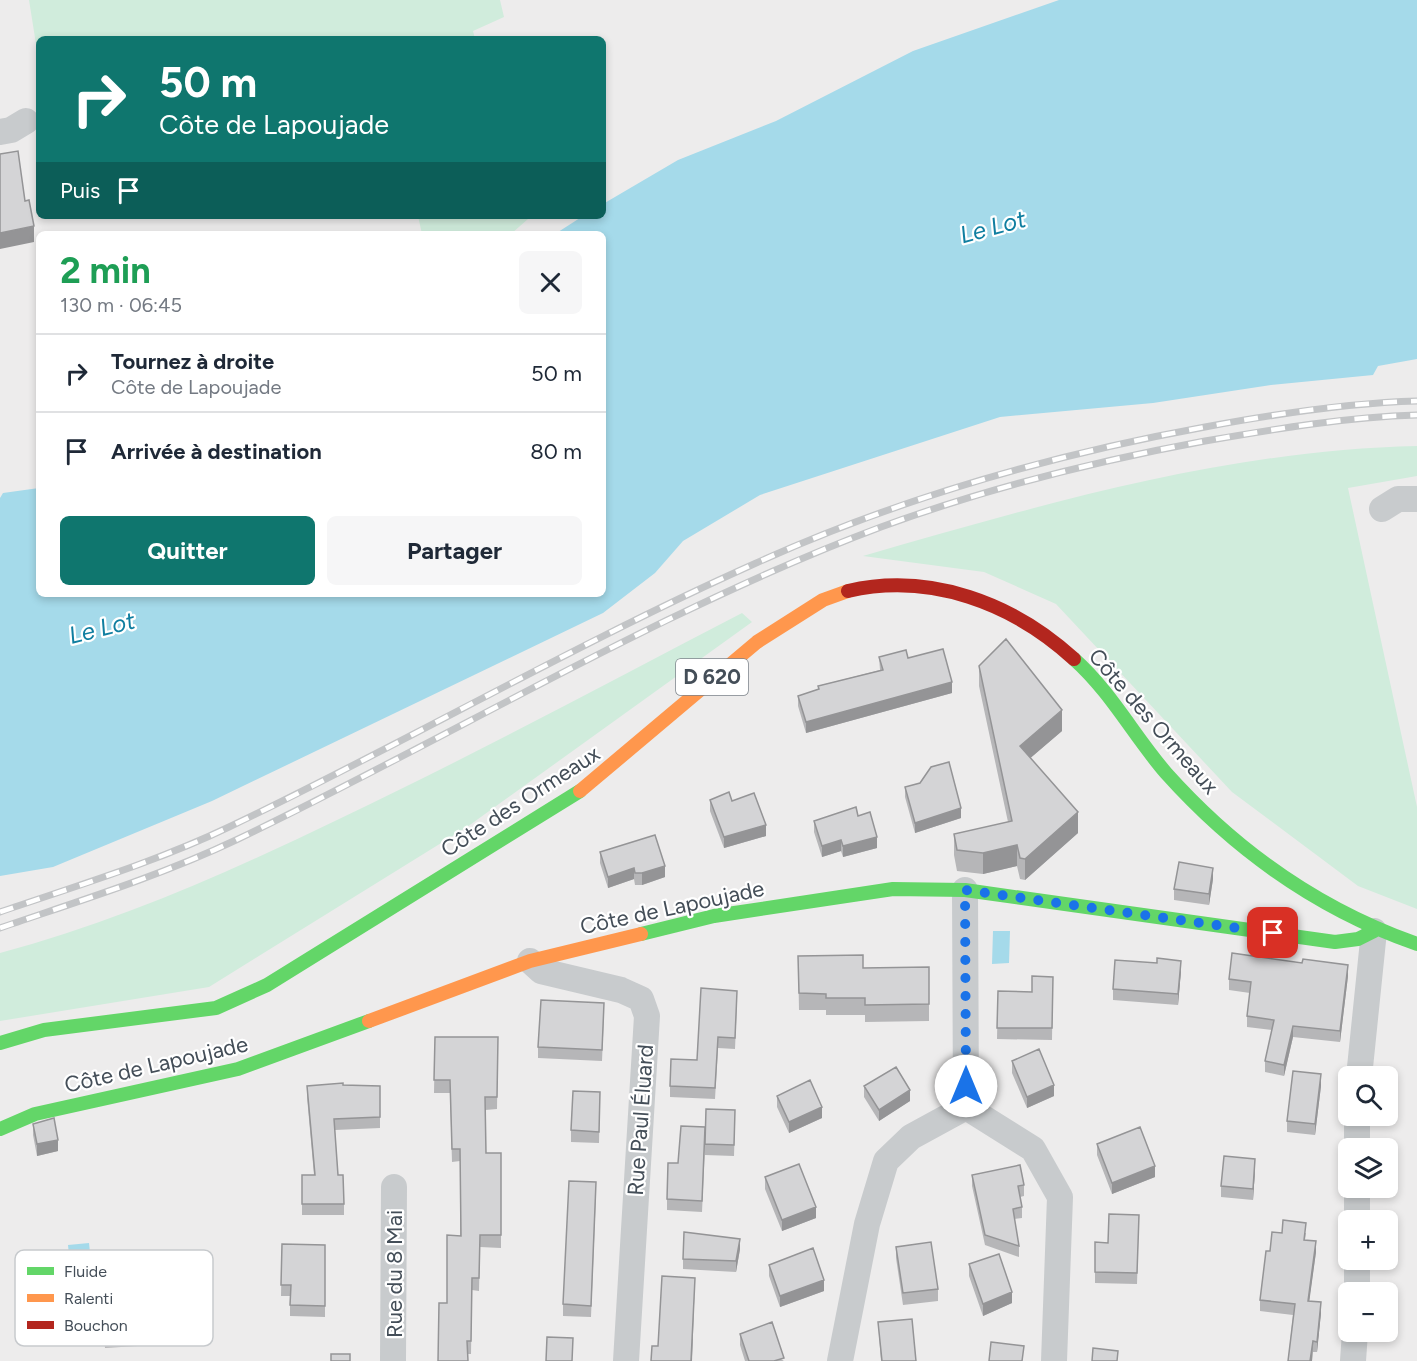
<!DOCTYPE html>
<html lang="fr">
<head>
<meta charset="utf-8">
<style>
  :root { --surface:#fff; --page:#f6f6f7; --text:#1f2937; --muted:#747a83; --line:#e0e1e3; --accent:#0f766e }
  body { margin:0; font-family:Figtree,sans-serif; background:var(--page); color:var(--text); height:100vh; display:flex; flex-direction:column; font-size:22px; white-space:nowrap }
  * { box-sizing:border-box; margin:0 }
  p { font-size:20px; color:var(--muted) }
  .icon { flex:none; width:33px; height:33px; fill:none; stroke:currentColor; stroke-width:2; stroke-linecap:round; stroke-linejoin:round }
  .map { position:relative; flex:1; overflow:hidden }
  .panel { position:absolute; left:36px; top:231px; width:570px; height:366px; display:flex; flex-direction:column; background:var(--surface); border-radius:9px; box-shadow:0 3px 9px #0003 }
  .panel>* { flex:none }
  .top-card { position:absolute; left:36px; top:36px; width:570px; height:183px; border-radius:9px; box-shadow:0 3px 9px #0003; background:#0f766e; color:#fff; overflow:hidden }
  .controls { position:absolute; left:1338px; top:1066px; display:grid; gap:12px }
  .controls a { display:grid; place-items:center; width:60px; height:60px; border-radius:9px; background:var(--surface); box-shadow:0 3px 9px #0003; font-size:30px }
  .pin { position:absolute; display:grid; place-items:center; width:51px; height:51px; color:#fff; margin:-26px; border-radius:12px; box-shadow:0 3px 9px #0006 }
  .me { position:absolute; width:66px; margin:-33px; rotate:0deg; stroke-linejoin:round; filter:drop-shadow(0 0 4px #0008) }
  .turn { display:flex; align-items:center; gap:21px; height:126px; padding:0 24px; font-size:27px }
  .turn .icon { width:78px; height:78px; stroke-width:2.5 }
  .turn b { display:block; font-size:42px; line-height:51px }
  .then { display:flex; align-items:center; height:57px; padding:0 24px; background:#0003; gap:12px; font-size:22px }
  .round { display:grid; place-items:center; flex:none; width:63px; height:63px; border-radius:9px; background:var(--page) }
  .overview { display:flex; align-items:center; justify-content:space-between; height:102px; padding:0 24px }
  h1 { font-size:36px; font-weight:700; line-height:45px; color:#1e9e55 }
  .cta { display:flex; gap:12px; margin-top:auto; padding:12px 24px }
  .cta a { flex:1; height:69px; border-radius:9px; background:var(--accent); color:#fff; font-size:24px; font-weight:700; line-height:69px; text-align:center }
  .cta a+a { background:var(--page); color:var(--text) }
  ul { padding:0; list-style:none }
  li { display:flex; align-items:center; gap:18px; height:78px; padding:0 24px; border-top:2px solid var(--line) }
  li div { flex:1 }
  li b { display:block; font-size:22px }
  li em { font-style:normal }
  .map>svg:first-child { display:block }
  .green { fill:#d0ecdc }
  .water { fill:#a5daea }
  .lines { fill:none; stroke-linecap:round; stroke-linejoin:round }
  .street { stroke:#c8cbcd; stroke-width:26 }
  .fast { stroke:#63d668; stroke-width:14 }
  .slow { stroke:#ff974d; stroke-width:14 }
  .jam { stroke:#b3261e; stroke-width:14 }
  .rail-casing { stroke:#c2c4c6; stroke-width:7 }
  .rail { stroke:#fff; stroke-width:4.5; stroke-dasharray:14; stroke-linecap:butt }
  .wall { fill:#b6b6b8 }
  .shaded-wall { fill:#949496 }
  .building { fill:#d4d4d6; stroke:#949496; stroke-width:1.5 }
  .route { stroke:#1a73e8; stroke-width:10; stroke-dasharray:0 18 }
  .labels { text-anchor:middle; stroke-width:4.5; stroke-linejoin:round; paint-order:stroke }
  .shield { fill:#fff; stroke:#7c838a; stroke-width:1.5 }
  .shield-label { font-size:21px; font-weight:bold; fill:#444e58 }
  .street-label { font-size:22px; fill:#444e58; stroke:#fff }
  .water-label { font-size:24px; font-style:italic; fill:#0f7ea0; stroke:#fff }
  .key { fill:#fff; stroke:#c7cacd; stroke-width:1.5 }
  .key-label { font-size:16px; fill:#444e58 }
</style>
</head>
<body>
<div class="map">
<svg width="1417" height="1361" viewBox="0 0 1417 1361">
  <rect width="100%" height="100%" fill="#edecec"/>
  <path class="green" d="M29 0H500L504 17 473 31 475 39H39V63Z
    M418 216H527L528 219 511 234H422Z
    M1417 446V476L1348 488 1417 807V909L1358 886 1232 792 1056 604 984 572 863 556C1043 504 1228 450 1417 446Z
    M742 613 752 622 467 827 209 987 0 1021V953C117 922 229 872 337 820 474 755 607 683 742 613Z"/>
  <path class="water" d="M1059 0H1417V359L1378 366 1373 375 1271 385 1153 403 1000 417 760 495 683 541 655 573 603 613 212 801 53 867 0 876V498L3 493 39 488V594H603V234H555L583 216H603V204L678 160 776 121 913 51Z
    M993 931H1010L1009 963 992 964Z
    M89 1243 93 1281 72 1283 68 1245Z"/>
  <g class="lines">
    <path class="street" d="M0 132 11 130 26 121
      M1382 509 1398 499H1417
      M965 890 966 1107 1033 1149 1060 1197 1054 1361
      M530 961 541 971 621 990 641 999 647 1016 626 1361
      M1359 1077 1374 931
      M1357 1116V1149
      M1357 1188V1221
      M1357 1260V1293
      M393 1361 394 1187
      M840 1361 867 1224 886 1161 911 1137 966 1107
      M1353 1361 1355 1332"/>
    <path class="fast" d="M1074 659C1111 692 1134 736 1166 773 1235 850 1320 910 1417 944
      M641 934 714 916 893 889 965 890 1335 942 1358 939 1374 931
      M0 1043 44 1030 216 1008 267 985 580 791
      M0 1129 35 1114 238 1069 369 1021"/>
    <path class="slow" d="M580 791 757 642 823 600 848 591
      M369 1021 530 961 641 934"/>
    <path class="jam" d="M848 591C930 572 1013 603 1074 659"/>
    <g class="rail-casing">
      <path id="rail" d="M0 912C76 886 156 862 229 827 405 743 575 644 754 564 897 499 1051 455 1205 427 1275 414 1346 403 1417 401
        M0 928C79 901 160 876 236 840 451 737 657 611 881 527 985 489 1096 461 1205 441 1275 429 1346 417 1417 415"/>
    </g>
    <use href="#rail" class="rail"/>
  </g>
  <path class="wall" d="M879 657 908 658 952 693 806 733 798 706V696L818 689V686L880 670Z
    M979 666 1062 731 1030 758 1078 833 1025 880 1020 879 1017 866 983 874 957 871 954 855V834L1008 822 979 686Z
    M920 783 961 818 915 833 905 797V787Z
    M710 800 732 801 766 836 724 848 710 811Z
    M858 816 877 848 843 857 841 851 822 857 814 832V821Z
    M600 852 665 877 642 885H635L634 879 608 888 600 863Z
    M1213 879 1209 905 1174 900V889Z
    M798 956 863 968 929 967V1021L865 1022V1015H826V1010H799Z
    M1181 971 1178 1005 1113 1000V989Z
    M1348 976 1340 1042 1293 1037 1284 1076 1265 1072V1061L1272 1030 1247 1027V1016L1250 993 1229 990V979Z
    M1053 977 1052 1040 997 1039 998 991 1032 992Z
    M737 1002 735 1049 718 1048 715 1099 670 1097V1086L697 1060Z
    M604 1014 602 1061 538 1058V1047Z
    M435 1037H498L497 1109 485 1110 486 1153H501V1248L480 1247 479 1291 472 1290 471 1354H467L447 1303 460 1236V1161L452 1162 450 1093H434Z
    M1012 1061 1054 1096 1027 1108 1012 1073Z
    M343 1085 380 1086V1128L335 1130 338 1175 344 1204V1215H302V1175H314L307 1097V1086Z
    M864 1086 910 1101 879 1121 864 1097Z
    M1321 1086 1315 1135 1287 1132V1121Z
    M600 1092 599 1143 571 1142V1130Z
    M777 1096 822 1118 789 1133 777 1107Z
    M735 1122 734 1156 705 1155V1146L702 1212 667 1210V1199L678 1163 705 1127Z
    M33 1124 58 1151 37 1156 33 1135Z
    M1097 1144 1155 1177 1112 1194 1097 1155Z
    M1255 1170 1253 1200 1221 1197V1186Z
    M972 1175 1024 1185V1196L1020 1197 1022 1207V1218L1014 1219 1019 1246V1257L985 1245 972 1186Z
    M765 1177 816 1218 782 1231 765 1189Z
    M596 1194 591 1317 563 1316V1304Z
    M1139 1215 1137 1284 1095 1283V1242L1108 1243Z
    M1282 1233H1306L1305 1240 1316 1252 1309 1301 1321 1313 1317 1352H1313L1312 1361H1288L1293 1315 1260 1311V1300L1270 1251Z
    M282 1244 325 1245V1317L290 1316V1296H281Z
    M896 1247 938 1289V1301L903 1305 896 1258Z
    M740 1249 736 1272 683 1269V1259Z
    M969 1264 1012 1303 983 1316 969 1276Z
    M769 1265 824 1291 780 1307 769 1276Z
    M102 1297 153 1333V1345L105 1348Z
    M878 1322 916 1361H881Z
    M740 1334 784 1361H745L740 1345Z"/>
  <path class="shaded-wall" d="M34 226V242L0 249V233Z
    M952 682V693L806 733V722Z
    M1062 710V731L1020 767V746Z
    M961 808V818L915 833V823Z
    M1078 812V833L1025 880V859Z
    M766 825V836L724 848V837Z
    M877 837V848L843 857V846Z
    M841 840V851L822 857V846Z
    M1017 845V866L983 874V853Z
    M665 866V877L642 885V873Z
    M634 868V879L608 888V877Z
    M1213 868V879L1209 905V894Z
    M1181 961V971L1178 1005V994Z
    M1348 965V976L1340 1042V1031Z
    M1293 1026V1037L1284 1076V1065Z
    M1321 1074V1086L1315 1135V1124Z
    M1054 1085V1096L1027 1108V1097Z
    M910 1090V1101L879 1121V1110Z
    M822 1107V1118L789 1133V1122Z
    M58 1140V1151L37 1156V1144Z
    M1255 1159V1170L1253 1200V1189Z
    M1155 1166V1177L1112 1194V1183Z
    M816 1207V1218L782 1231V1220Z
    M740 1239V1249L736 1272V1261Z
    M1316 1241V1252L1308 1311V1301Z
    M695 1278 692 1361H691Z
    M824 1280V1291L780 1307V1296Z
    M1012 1292V1303L983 1316V1304Z
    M1321 1302V1313L1317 1352V1342Z
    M1313 1341 1312 1361H1310Z"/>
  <path class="building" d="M18 151 25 201 29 200 34 226 0 233V154Z
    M1006 639 1062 710 1020 746 1078 812 1025 859 1020 858 1017 845 983 853 957 850 954 834 1012 821 979 666Z
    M943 649 952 682 806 722 798 696 819 689 818 686 883 670 879 657 906 650 908 658Z
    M949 762 961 808 915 823 905 787 920 783 931 767Z
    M729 792 732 801 754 793 766 825 724 837 710 800Z
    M856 807 858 816 870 812 877 837 843 846 841 840 822 846 814 821Z
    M655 835 665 866 642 873H635L634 868 608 877 600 852Z
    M1179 862 1213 868 1209 894 1174 889Z
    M1232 953 1302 963 1303 959 1348 965 1340 1031 1293 1026 1284 1065 1265 1061 1274 1020 1247 1016 1251 982 1229 979Z
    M863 955V968L929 967V1004L865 1005V998H826V994L799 993 798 956Z
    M1157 958 1181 961 1178 994 1113 989 1115 960 1157 963Z
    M1032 976 1053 977 1052 1028H997L998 991 1032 992Z
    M701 988 737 991 735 1038 718 1037 715 1088 670 1086 671 1059 697 1060Z
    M541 1000 604 1003 602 1050 538 1047Z
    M435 1037H498L497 1097H485L486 1153H501V1235H480L479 1278H472L471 1341H467L468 1361H438L439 1303H447V1235L461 1236 460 1149H452L450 1080H434Z
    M1039 1049 1054 1085 1027 1097 1012 1061Z
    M896 1067 910 1090 879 1110 864 1086Z
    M1293 1071 1321 1074 1315 1124 1287 1121Z
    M810 1080 822 1107 789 1122 777 1096Z
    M343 1083V1085L380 1086V1117L334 1119 338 1175H343L344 1204H302V1175H315L307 1086Z
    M573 1091 600 1092 599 1132 571 1130Z
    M706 1109 735 1110 734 1145 705 1144Z
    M54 1118 58 1140 37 1144 33 1124Z
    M681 1126 705 1127 702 1201 667 1199 668 1163H678Z
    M1140 1127 1155 1166 1112 1183 1097 1144Z
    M1224 1156 1255 1159 1253 1189 1221 1186Z
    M799 1164 816 1207 782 1220 765 1177Z
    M1020 1165 1024 1185 1018 1186 1022 1207 1013 1209 1019 1246 985 1235 972 1175Z
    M569 1181 596 1182 591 1306 563 1304Z
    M1109 1214 1139 1215 1137 1273 1095 1272V1242L1108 1243Z
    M1283 1220 1306 1223 1304 1240 1316 1241 1308 1301 1321 1302 1317 1342 1313 1341 1310 1361H1288L1295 1304 1260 1300 1266 1251H1270L1272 1232 1282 1233Z
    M684 1232 740 1239 736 1261 683 1259Z
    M931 1242 938 1289 903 1293 896 1247Z
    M282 1244 325 1245V1306L290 1305 291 1285H281Z
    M813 1248 824 1280 780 1296 769 1265Z
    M999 1254 1012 1292 983 1304 969 1264Z
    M662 1276 695 1278 691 1361H651L652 1346H658Z
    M912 1319 916 1361H882L878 1322Z
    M772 1322 784 1358 774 1361H749L740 1334Z
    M547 1337 573 1338 572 1361H546Z
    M991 1342 1024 1346 1022 1361H989Z
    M1093 1348 1118 1351 1117 1361H1092Z
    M331 1354H350V1361H331Z"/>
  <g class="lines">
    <path class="route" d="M966 1086 965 890 1273 933"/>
  </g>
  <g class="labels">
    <rect class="shield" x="676" y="659" width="72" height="36" rx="4.5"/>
    <g class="shield-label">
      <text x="712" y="684">D 620</text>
    </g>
    <g class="street-label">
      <text transform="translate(1154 721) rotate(49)" y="8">Côte des Ormeaux</text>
      <text transform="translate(520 801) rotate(-33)" y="8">Côte des Ormeaux</text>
      <text transform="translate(672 907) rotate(-12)" y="8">Côte de Lapoujade</text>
      <text transform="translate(156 1064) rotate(-13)" y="8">Côte de Lapoujade</text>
      <text transform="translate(640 1120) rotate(-86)" y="8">Rue Paul Éluard</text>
      <text transform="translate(394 1274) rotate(-90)" y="8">Rue du 8 Mai</text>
    </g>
    <g class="water-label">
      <text transform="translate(993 227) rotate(-15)" y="8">Le Lot</text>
      <text transform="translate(102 628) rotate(-14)" y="8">Le Lot</text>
    </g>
  </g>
  <rect x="15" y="1250" width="198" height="96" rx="9" class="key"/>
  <rect x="27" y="1267" width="27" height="8" fill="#63d668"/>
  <rect x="27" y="1294" width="27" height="8" fill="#ff974d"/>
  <rect x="27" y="1321" width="27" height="8" fill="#b3261e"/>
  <g class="key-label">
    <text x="64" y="1277">Fluide</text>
    <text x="64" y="1304">Ralenti</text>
    <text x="64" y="1331">Bouchon</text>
  </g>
</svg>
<div class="controls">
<a><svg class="icon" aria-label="search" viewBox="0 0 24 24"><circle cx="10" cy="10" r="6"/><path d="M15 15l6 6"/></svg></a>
<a><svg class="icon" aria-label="layers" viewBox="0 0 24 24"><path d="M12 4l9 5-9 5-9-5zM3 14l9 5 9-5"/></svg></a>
<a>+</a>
<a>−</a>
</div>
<div class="pin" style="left:1273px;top:933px;background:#d93025"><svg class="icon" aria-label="arrive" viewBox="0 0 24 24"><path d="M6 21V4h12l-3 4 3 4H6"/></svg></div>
<svg class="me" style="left:966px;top:1086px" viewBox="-20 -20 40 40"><circle r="19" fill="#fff"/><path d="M0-13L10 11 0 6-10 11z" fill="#1a73e8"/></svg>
<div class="top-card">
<div class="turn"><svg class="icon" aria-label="right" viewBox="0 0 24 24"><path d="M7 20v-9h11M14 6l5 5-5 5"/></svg><div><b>50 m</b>Côte de Lapoujade</div></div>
<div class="then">Puis<svg class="icon" aria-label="arrive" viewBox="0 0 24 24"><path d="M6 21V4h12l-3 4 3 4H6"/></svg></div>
</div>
<section class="panel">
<div class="overview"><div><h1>2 min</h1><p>130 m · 06:45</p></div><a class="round"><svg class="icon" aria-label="close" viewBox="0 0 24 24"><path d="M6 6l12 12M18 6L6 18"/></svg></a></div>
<ul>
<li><svg class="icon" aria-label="right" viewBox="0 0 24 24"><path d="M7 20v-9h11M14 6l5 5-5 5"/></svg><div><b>Tournez à droite</b><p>Côte de Lapoujade</p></div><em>50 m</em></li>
<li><svg class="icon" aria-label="arrive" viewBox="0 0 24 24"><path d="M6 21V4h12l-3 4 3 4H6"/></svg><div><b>Arrivée à destination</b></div><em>80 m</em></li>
</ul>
<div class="cta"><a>Quitter</a><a>Partager</a></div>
</section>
</div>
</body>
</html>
